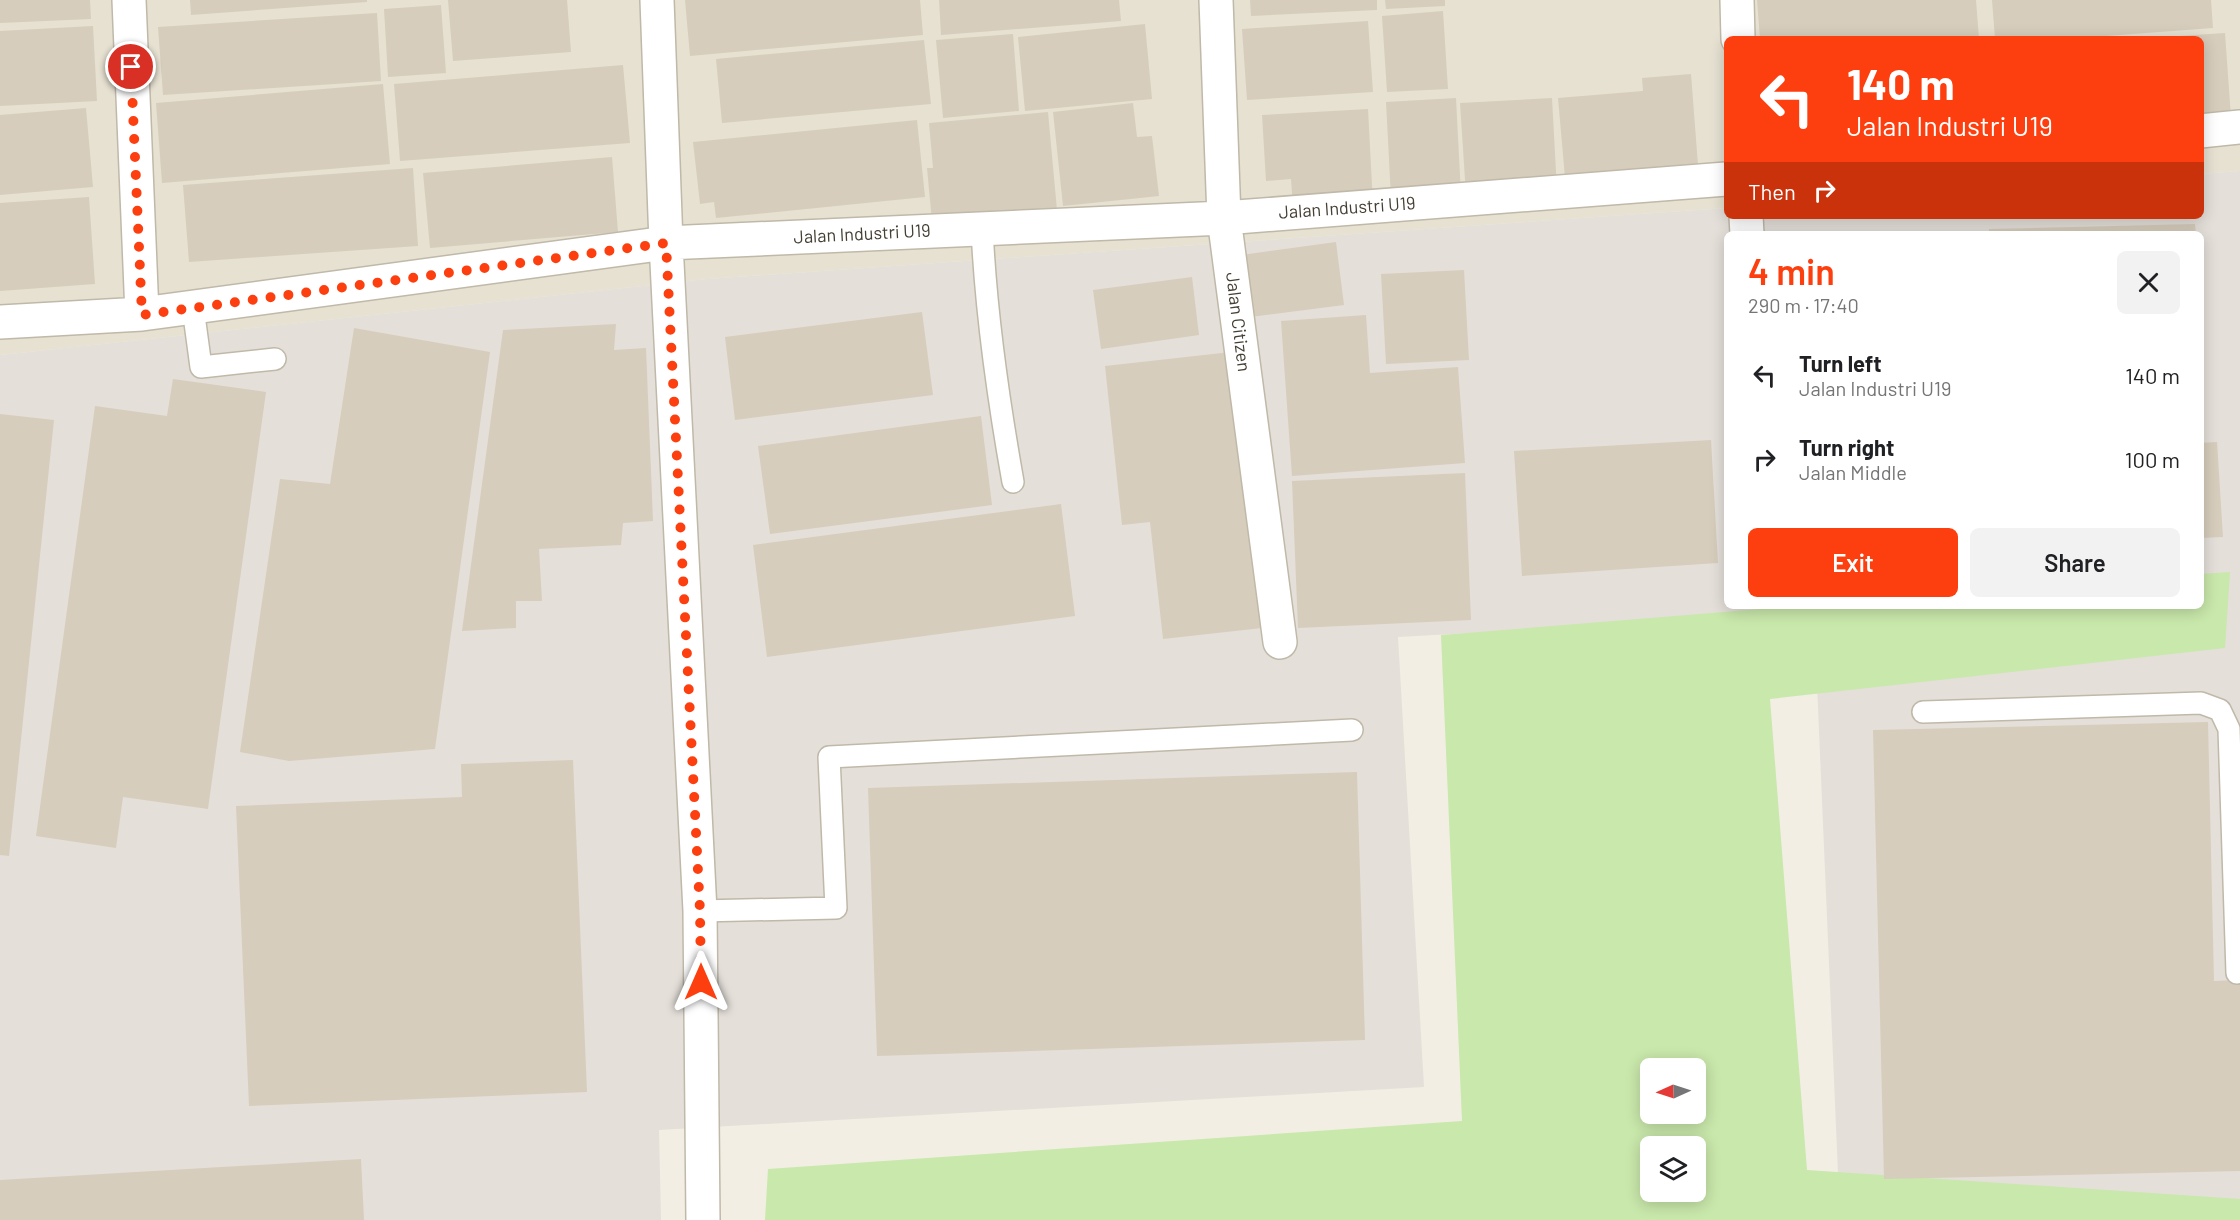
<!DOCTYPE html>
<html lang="en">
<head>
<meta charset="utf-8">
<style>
  :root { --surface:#fff; --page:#f2f2f2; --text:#202124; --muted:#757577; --accent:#fd3f0f }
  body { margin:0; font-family:Barlow,sans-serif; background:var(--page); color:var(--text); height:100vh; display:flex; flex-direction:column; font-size:22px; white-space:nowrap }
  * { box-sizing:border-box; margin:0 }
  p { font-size:20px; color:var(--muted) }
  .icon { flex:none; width:33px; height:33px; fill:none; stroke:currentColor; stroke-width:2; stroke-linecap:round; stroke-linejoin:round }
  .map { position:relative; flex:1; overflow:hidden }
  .side { position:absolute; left:1724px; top:231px; width:480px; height:378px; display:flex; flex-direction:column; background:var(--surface); border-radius:9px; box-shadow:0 3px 15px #0003 }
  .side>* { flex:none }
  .hud { position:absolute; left:1724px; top:36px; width:480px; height:183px; border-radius:9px; box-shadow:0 3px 15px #0003; background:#fd3f0f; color:#fff; overflow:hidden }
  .needle { width:39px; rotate:267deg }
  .fabs { position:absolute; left:1640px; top:1058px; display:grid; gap:12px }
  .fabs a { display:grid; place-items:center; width:66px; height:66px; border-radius:9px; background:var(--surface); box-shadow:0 3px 15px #0003; font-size:30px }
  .pin { position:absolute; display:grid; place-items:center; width:51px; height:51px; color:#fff; margin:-26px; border:3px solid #fff; border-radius:50%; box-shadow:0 2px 6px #0007 }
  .me { position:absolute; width:66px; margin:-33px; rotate:0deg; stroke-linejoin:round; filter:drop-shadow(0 0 4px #0008) }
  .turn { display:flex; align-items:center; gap:21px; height:126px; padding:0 24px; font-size:27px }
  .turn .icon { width:78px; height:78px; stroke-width:2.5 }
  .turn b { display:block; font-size:42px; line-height:51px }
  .then { display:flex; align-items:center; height:57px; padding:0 24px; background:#0003; gap:12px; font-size:22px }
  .round { display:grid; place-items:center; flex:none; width:63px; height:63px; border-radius:9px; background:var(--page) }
  .headline { display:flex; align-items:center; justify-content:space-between; height:102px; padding:0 24px }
  h1 { font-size:36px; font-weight:600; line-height:45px; color:var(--accent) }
  .action { display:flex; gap:12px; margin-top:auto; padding:12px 24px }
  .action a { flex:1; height:69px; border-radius:9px; background:var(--accent); color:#fff; font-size:24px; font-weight:600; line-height:69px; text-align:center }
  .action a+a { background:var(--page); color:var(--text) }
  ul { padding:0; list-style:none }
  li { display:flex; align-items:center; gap:18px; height:84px; padding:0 24px }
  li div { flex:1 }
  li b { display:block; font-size:22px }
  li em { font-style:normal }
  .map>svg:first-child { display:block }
  .residential { fill:#e6e1d1 }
  .industrial { fill:#e4dfd9; fill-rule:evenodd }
  .green { fill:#c9e8ab; fill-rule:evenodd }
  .building { fill:#d7cdbc }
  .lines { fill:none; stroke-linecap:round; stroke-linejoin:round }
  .service-casing { stroke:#c0b9a9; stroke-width:24 }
  .minor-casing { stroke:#c0b9a9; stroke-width:36 }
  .service { stroke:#fff; stroke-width:21 }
  .minor { stroke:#fff; stroke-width:33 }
  .route { stroke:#fd3f0f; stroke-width:10; stroke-dasharray:0 18 }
  .labels { text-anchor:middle; stroke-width:5; stroke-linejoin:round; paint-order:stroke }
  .street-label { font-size:18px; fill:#443e33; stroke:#fff }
</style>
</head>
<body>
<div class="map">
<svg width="2240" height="1220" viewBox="0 0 2240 1220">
  <rect width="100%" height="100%" fill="#f2eee3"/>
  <path class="residential" d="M0 0H2240V171L2201 174 2200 39H1726V208L707 279 0 355Z"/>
  <path class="industrial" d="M2240 171V1220H1840L1814 614 1398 637 1424 1087 659 1130 661 1220H0V355L707 279 1726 208V216H2200L2201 174ZM1726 234H2200V606H1726Z"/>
  <path class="green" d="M2230 572 2225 648 1770 699 1807 1170 2240 1199V1220H765L768 1169 1462 1121 1441 635 1800 606H2200L2201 574ZM1650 1068H1695V1113H1650ZM1650 1146H1695V1191H1650Z"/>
  <path class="building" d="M0 0H90L91 19 0 23Z
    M190 0H367V2L191 15Z
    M448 0H567L571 52 453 61Z
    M685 0H920L923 35 690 56Z
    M939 0H1119L1121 21 941 35Z
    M1250 0H1377V10L1251 16Z
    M1385 0H1445V6L1386 9Z
    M1757 0H1976L1979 39H1760Z
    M1992 0H2211L2213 28 2066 39H1995Z
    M441 5 446 73 388 77 384 9Z
    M1443 11 1448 89 1387 92 1382 16Z
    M377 13 381 81 163 95 158 27Z
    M1368 21 1373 92 1247 100 1242 29Z
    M1145 24 1152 99 1025 111 1018 37Z
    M93 26 97 101 0 106V31Z
    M2225 33 2231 118 2200 120V39L2164 37Z
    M1013 34 1019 111 943 118 936 40Z
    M924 40 931 104 722 123 716 59Z
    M623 65 630 143 400 161 394 84Z
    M1691 74 1699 178 1566 189 1558 98 1643 91 1642 78Z
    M383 84 390 164 162 183 156 103Z
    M1456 98 1461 195 1391 198 1386 102Z
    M1552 98 1557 190 1466 195 1460 103Z
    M1133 103 1137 137 1152 136 1159 196 1063 206 1053 112Z
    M86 108 93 187 0 195V115Z
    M1368 109 1373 204 1293 208 1291 179 1266 181 1262 115Z
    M1048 112 1057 210 932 221 927 168H933L929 123Z
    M917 120 925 197 716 218 714 202 700 204 693 142Z
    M612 157 618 232 430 248 423 173Z
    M413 168 418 246 189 262 183 185Z
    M89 197 95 284 0 291V203Z
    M2195 224 2196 234H1989V229Z
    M1962 231V234H1914V232Z
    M1336 242 1344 305 1242 318 1234 256Z
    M1464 270 1469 360 1386 364 1381 274Z
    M1192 277 1199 335 1101 349 1093 290Z
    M922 312 933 395 735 420 725 337Z
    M1366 315 1370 373 1458 367 1465 463 1292 476 1281 321Z
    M616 324 614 350 646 348 653 521 623 523 621 545 539 549 542 601H516V628L462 631 503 330Z
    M354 328 490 352 435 749 289 761 240 752 280 479 330 484Z
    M1231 352 1262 628 1163 639 1150 522 1122 525 1105 366Z
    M173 379 266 392 208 809 123 797 116 848 36 836 95 406 167 416Z
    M0 414 54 420 9 856 0 855Z
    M981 416 992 505 770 534 758 446Z
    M1711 440 1718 563 1522 576 1514 451Z
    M2217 442 2223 537 2200 538V443Z
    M1465 473 1471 620 1298 628 1292 481Z
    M1061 504 1075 616 767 657 753 545Z
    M2208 722 2214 981 2240 980V1171L1884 1179 1873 730Z
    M573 760 587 1092 249 1106 236 806 462 797 461 764Z
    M1357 772 1365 1040 877 1056 868 788Z
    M361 1159 364 1220H0V1180Z"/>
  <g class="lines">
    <g class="service-casing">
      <path id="service" d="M982 229C986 315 998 398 1013 482
        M193 308 201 367 275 359
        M1923 712 2201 703 2220 710 2229 729 2237 973
        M700 911 836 908 829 757 1352 730"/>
    </g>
    <g class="minor-casing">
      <path id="minor" d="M129 0 142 314
        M657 0 666 243 700 911 703 1220
        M1216 0 1224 218 1280 642
        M1737 0 1738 39
        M2200 131 2240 127
        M1746 216 1747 234
        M0 322 142 314 666 243 1224 218 1726 179"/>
    </g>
    <use href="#service" class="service"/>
    <use href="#minor" class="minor"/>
  </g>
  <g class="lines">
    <path class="route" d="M131 67 142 315 666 243 700 911 701 982"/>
  </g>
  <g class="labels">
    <g class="street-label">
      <text transform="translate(1347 208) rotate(-4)" y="6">Jalan Industri U19</text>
      <text transform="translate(862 234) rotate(-3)" y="6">Jalan Industri U19</text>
      <text transform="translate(1238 322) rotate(83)" y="6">Jalan Citizen</text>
    </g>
  </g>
</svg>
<div class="fabs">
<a><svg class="needle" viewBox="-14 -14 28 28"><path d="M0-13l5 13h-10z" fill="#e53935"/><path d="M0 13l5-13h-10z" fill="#757577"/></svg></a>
<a><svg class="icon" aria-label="layers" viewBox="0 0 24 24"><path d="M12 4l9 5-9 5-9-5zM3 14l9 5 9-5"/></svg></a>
</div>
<div class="pin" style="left:131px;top:67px;background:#d93025"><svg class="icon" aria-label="arrive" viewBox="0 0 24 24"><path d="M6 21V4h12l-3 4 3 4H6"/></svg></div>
<svg class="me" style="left:701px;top:982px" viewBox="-20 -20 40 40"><path d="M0-17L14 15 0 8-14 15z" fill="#fd3f0f" stroke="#fff" stroke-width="4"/></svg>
<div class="hud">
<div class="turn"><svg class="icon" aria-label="left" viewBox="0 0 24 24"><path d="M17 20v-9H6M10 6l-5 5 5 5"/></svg><div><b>140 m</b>Jalan Industri U19</div></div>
<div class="then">Then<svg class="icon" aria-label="right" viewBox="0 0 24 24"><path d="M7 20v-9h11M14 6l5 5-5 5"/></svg></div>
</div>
<section class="side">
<div class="headline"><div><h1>4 min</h1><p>290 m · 17:40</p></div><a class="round"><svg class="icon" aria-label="close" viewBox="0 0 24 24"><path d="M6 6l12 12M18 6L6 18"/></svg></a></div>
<ul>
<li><svg class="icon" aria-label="left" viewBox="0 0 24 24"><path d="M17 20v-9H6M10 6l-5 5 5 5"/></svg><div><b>Turn left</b><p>Jalan Industri U19</p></div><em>140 m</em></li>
<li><svg class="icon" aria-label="right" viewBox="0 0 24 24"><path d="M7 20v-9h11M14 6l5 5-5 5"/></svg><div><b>Turn right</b><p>Jalan Middle</p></div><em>100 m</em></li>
</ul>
<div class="action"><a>Exit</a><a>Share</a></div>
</section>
</div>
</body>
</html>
